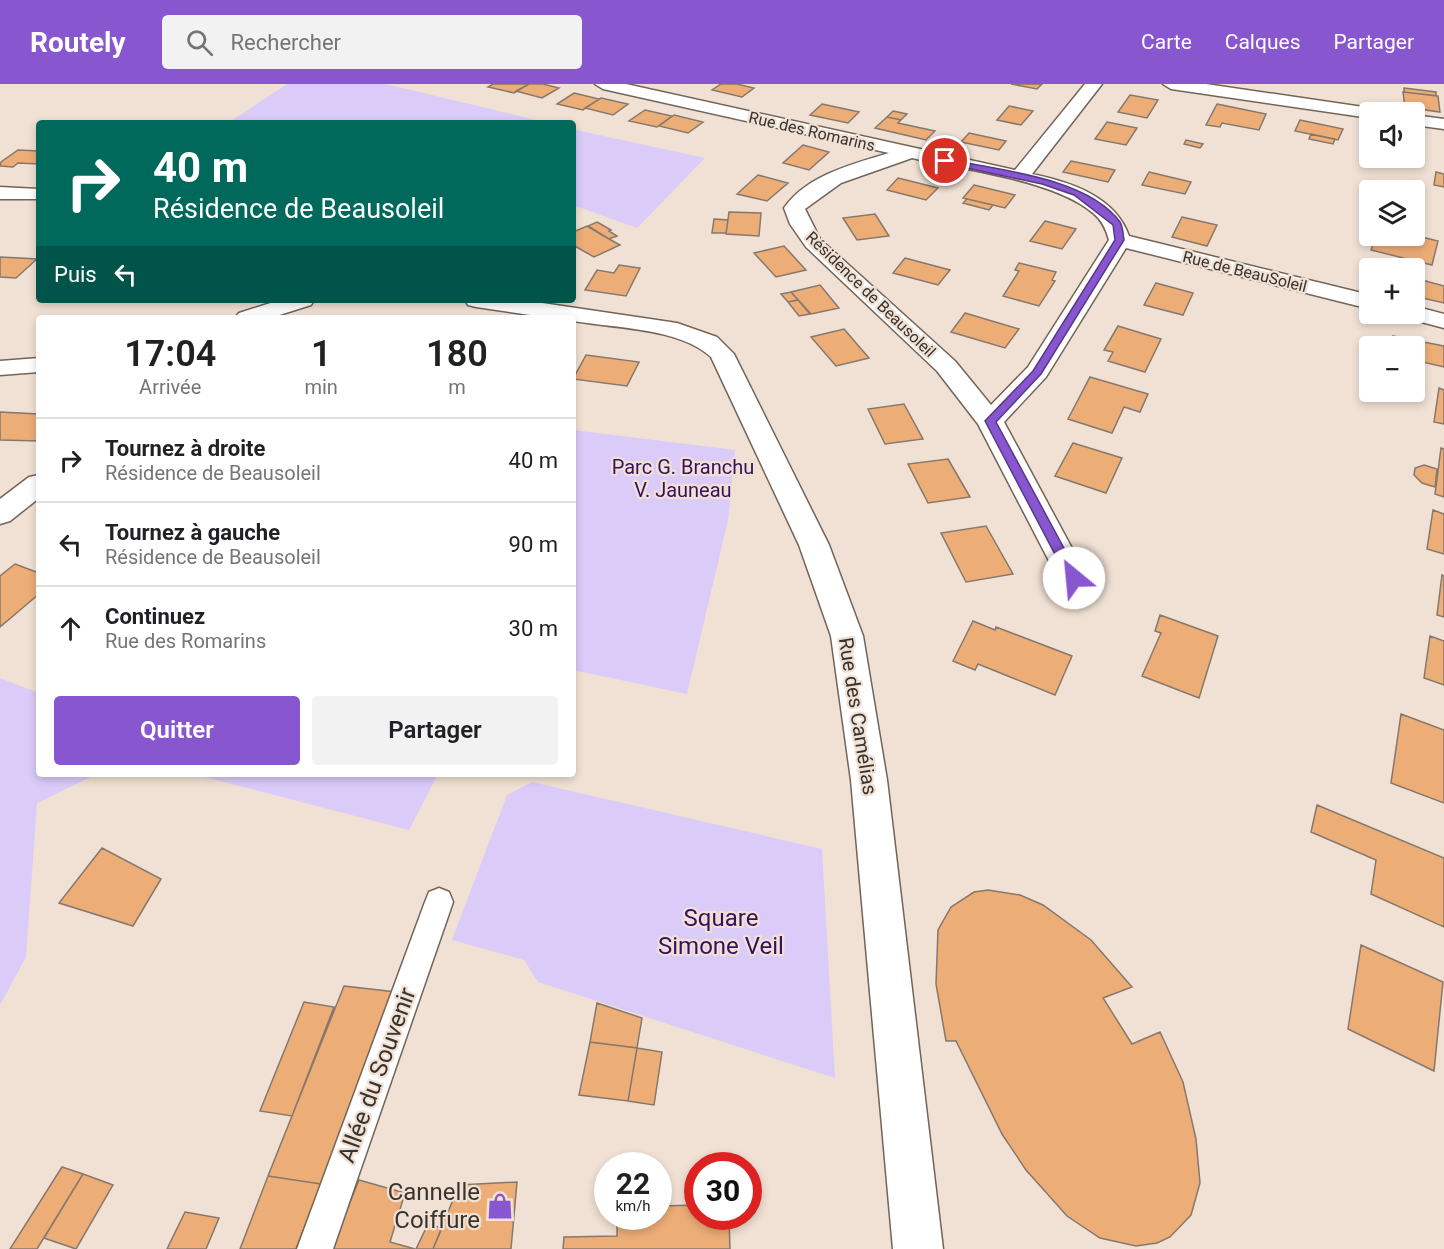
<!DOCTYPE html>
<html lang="fr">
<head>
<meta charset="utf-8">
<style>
  :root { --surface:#fff; --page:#f2f2f2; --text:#202124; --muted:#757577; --line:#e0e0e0; --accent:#8856cf }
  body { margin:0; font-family:Roboto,sans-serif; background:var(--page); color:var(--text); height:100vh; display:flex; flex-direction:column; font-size:22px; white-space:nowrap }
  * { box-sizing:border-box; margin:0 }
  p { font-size:20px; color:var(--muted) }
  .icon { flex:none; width:33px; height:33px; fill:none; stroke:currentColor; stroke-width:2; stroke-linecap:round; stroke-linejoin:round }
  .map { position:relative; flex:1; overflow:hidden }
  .details { position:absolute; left:36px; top:231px; width:540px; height:462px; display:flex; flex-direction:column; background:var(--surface); border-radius:6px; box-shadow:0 3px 9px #0003 }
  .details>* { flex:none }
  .hud { position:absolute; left:36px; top:36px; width:540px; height:183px; border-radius:6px; box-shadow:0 3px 9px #0003; background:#00695c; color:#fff; overflow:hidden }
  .controls { position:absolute; left:1359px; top:18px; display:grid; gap:12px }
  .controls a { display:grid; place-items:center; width:66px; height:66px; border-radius:6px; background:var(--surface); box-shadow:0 3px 9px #0003; font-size:30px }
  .speed { position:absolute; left:594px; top:1068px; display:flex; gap:12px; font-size:30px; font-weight:700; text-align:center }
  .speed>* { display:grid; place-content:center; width:78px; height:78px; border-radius:50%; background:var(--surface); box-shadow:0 3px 9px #0003; line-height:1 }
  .speed small { font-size:15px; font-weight:400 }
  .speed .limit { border:9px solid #d22; background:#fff; color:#111 }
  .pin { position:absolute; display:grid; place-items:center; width:51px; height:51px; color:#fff; margin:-26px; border:3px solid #fff; border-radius:50%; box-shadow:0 2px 6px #0007 }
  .me { position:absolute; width:66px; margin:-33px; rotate:332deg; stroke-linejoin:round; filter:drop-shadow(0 0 4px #0008) }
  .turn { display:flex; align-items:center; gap:21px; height:126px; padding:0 18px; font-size:27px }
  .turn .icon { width:78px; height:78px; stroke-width:2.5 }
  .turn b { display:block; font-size:42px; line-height:51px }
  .then { display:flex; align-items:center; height:57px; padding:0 18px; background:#0003; gap:12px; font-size:22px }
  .eta { display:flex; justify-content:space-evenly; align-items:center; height:102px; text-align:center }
  .eta b { font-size:36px; font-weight:600; line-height:42px }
  .primary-button { display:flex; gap:12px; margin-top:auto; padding:12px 18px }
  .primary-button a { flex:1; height:69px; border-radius:6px; background:var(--accent); color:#fff; font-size:24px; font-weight:600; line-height:69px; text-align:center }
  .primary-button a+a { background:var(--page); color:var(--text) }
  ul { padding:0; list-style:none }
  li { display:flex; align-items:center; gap:18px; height:84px; padding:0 18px; border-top:2px solid var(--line) }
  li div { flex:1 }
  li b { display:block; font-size:22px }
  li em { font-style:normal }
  header { display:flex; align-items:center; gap:36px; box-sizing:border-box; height:84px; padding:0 30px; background:var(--accent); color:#fff }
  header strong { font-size:28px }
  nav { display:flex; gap:33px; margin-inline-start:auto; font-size:21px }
  .search { width:420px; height:54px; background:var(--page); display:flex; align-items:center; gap:15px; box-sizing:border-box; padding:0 21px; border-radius:6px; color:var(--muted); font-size:22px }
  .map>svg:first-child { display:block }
  .green { fill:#dacbf9 }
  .building { fill:#edad77; stroke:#86786c; stroke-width:1.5 }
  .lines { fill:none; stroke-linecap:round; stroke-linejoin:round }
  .service-casing { stroke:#726459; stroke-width:3 }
  .minor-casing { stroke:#726459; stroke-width:3 }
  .service { fill:#fff; fill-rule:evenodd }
  .minor { fill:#fff; fill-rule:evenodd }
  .route { fill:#8856cf; stroke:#583887; stroke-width:1.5 }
  .labels { text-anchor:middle; stroke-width:4.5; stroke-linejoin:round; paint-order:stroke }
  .far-street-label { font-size:16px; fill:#39332e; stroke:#f1e1d4 }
  .park-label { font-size:20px; fill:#371062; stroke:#f1e1d4 }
  .street-label { font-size:20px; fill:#39332e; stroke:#f1e1d4 }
  .near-park-label { font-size:24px; fill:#371062; stroke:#f1e1d4 }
  .near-street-label { font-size:24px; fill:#39332e; stroke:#f1e1d4 }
  .near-poi-label { font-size:24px; fill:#39332e; stroke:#f1e1d4; text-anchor:end }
</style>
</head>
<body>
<header>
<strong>Routely</strong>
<div class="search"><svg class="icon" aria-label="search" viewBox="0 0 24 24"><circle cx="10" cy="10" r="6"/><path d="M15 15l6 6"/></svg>Rechercher</div>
<nav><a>Carte</a><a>Calques</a><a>Partager</a></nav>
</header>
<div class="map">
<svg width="1444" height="1165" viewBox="0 0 1444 1165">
  <rect width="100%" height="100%" fill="#f1e1d4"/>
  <path class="green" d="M287 0H386L548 39H228Z
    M573 45 590 49 705 74 637 144 573 121Z
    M573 346 735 366 728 436 687 610 573 586Z
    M0 594 39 609V690H97L37 719 26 873 0 921Z
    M193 690H438L409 746Z
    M532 698 822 765 835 994 538 898 524 876 452 856 507 711Z"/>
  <path class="building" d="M493 0H529L514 9 488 3Z
    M529 0H543L559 4 542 14 516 7Z
    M721 0H737L754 4 742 13 712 6Z
    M1011 0H1042L1037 5Z
    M1404 4 1436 8V12L1404 8Z
    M1403 8 1438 12 1440 28 1405 23Z
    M574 9 599 15 583 26 557 20Z
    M1130 11 1158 16 1147 34 1118 28Z
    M601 14 628 20 613 31 585 24Z
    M822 20 859 28 848 39 810 31Z
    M1217 20 1266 30 1259 46 1222 39 1220 43 1206 41Z
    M1009 22 1033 27 1021 41 997 36Z
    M645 26 672 32 657 43 629 37Z
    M893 27 907 30 901 36 887 33Z
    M674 31 703 38 688 49 659 42Z
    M887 33 901 36 898 39 935 47 926 56 875 44Z
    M1300 36 1343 45 1338 56 1295 47Z
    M1107 38 1137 44 1126 61 1095 55Z
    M969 49 1006 57 999 66 961 58Z
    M1311 50 1335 55 1333 60 1309 55Z
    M1186 56 1203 60 1200 64 1184 60Z
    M803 61 829 68 809 86 783 79Z
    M18 66 39 67V80L18 79 13 83 0 82 1 78Z
    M1071 77 1115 86 1108 98 1063 88Z
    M1149 88 1191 98 1185 110 1142 101Z
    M1436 88 1444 90V103L1434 101Z
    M758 91 788 99 767 117 737 110Z
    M898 94 938 104 926 116 887 106Z
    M974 101 1015 111 1005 124 963 114Z
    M967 115 993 121 989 126 963 119Z
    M729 128 761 129 759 152 726 150Z
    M875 130 889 152 857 156 843 134Z
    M1182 133 1217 141 1207 162 1172 153Z
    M714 135 728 136 726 149H712Z
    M1045 137 1076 145 1062 165 1030 157Z
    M597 138 611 146 609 147 617 152 609 155 588 142Z
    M587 142 609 155 620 161 594 173 573 161V148Z
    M1414 151 1438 157 1432 181 1371 166 1376 152Z
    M784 162 806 186 776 193 754 169Z
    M0 173 37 175 16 194 0 193Z
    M905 174 950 186 938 201 893 189Z
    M1019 179 1056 188 1052 196 1055 197 1039 222 1003 212 1019 187 1015 186Z
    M619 181 640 184 626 212 585 206 597 186 614 189Z
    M1422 196 1444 202V219L1418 213Z
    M1156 199 1193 209 1183 231 1144 221Z
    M820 201 839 224 811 230 791 208Z
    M791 208 798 216 788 218 781 210Z
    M798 216 810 230 799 232 788 218Z
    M965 229 1019 245 1005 264 951 248Z
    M1118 242 1161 255 1145 288 1108 277 1113 268 1104 266Z
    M844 245 869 274 836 282 811 253Z
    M1393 252 1444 262V283L1414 276V262H1391Z
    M586 271 639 278 627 302 573 295Z
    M1090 293 1148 310 1140 328 1124 323 1112 349 1068 335Z
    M1439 304 1444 306V340L1434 338Z
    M904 320 923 355 885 360 868 325Z
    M0 328 39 330V357L0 356Z
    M1073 359 1122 374 1106 409 1055 392Z
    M1441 364 1444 365V413L1435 410Z
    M948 375 970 413 928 419 908 380Z
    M1424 381 1437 385 1435 403 1422 399 1414 391 1415 384Z
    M1433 426 1444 430V470L1427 465Z
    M986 442 1013 490 966 498 941 449Z
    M15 480 39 489V510L0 543V492Z
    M1442 491 1444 492V533L1437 531Z
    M1160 531 1218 552 1199 614 1142 592 1161 549 1155 547Z
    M973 537 995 546 996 543 1072 572 1055 611 978 580 975 586 953 577Z
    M1430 552 1444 557V601L1424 594Z
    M1401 630 1444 646V719L1391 699Z
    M1317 721 1444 774V843L1371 810 1376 776 1311 748Z
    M102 764 161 795 133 842 59 819Z
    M988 806 1020 811 1043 821 1091 856 1132 903 1103 914 1132 960 1160 948 1183 998 1196 1055 1200 1099 1191 1131 1170 1153 1157 1159 1136 1162 1100 1154 1067 1132 1026 1086 1002 1050 956 957H946L936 900 938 846 951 823 974 808Z
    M1361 861 1443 898 1434 987 1348 945Z
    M344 902 396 908 321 1100 268 1092Z
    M304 918 334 923 292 1032 260 1027Z
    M597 919 642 934 637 964 590 958Z
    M590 958 637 964 628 1017 579 1011Z
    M637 964 662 968 654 1021 628 1017Z
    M62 1083 83 1090 37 1165H10Z
    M83 1090 113 1101 76 1165 44 1154Z
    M268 1092 321 1100 296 1165H240Z
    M359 1096 405 1109 390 1158 415 1165H331Z
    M517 1098 511 1165H433L459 1101Z
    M698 1121V1132H729L730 1165H563L564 1153 617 1152V1132H658V1122Z
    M185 1128 219 1134 206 1165H167Z
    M428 1140 442 1144 433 1165H416Z"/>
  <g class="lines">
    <g class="service-casing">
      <path id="service" d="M439 804 449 808 453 818 333 1165H297L425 818 429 808Z"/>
    </g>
    <g class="minor-casing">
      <path id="minor" d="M595 0H626L1015 86 1085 0H1102L1032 90C1070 98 1115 112 1129 152L1370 211V225L1126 164 1046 293 1004 338 1088 494 1084 502 1073 505 1062 502 978 340 937 287 806 163 790 140 784 124C807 91 853 80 889 69L603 5ZM912 74C962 85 1054 96 1093 129 1102 136 1106 145 1109 156L1028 283 991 321 955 277 820 155 805 125 841 99Z
        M1163 0H1206L1370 24 1378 28H1370V34L1171 5Z
        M1414 31 1444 35V45L1414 41Z
        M0 103 39 105V115H0Z
        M280 216H314L311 221 270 234H235L239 229Z
        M465 216H522L677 239 717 253 734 270 829 461 863 552 887 696 943 1165H893L851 696 831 552 799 461 711 273C680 244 614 244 573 237V234H550L476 223 468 221Z
        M1414 222 1444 230V244L1406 234 1403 230H1414Z
        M39 274V288L0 291V277Z
        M39 391V414L10 437 0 440V415L29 393Z"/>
    </g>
    <use href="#service" class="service"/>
    <use href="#minor" class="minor"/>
  </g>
  <path class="route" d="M945 75C997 86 1087 93 1120 138 1123 143 1123 150 1124 156L1041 290 996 338 1080 494 1078 497H1069L985 337 1033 287 1115 156 1113 141 1074 111 1042 100 943 79Z"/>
  <defs>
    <g id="shop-bare" transform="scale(2.07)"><path d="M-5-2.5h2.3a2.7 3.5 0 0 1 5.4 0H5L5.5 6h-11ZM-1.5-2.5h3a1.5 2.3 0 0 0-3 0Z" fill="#8856cf" stroke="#f1e1d4" stroke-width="2.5" paint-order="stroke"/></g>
  </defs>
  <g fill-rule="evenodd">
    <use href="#shop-bare" x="500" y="1122"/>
  </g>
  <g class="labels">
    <g class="far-street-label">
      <text transform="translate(812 47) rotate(13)" y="6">Rue des Romarins</text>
      <text transform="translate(1245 187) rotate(14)" y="6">Rue de BeauSoleil</text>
      <text transform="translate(871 210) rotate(44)" y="6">Résidence de Beausoleil</text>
    </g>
    <g class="park-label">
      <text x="683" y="390">Parc G. Branchu<tspan x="683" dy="23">V. Jauneau</tspan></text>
    </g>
    <g class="street-label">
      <text transform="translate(858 632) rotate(81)" y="7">Rue des Camélias</text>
    </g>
    <g class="near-park-label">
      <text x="721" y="842">Square<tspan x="721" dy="28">Simone Veil</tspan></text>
    </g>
    <g class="near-street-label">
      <text transform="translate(377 991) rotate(-70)" y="8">Allée du Souvenir</text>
    </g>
    <g class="near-poi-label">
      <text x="480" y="1116">Cannelle<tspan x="480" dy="28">Coiffure</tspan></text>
    </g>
  </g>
</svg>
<div class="controls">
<a><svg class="icon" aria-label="sound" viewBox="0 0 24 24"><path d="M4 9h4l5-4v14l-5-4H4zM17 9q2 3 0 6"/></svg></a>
<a><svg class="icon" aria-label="layers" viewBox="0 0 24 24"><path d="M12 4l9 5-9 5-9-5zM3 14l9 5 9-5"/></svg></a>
<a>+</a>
<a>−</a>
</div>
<div class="speed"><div>22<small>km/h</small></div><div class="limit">30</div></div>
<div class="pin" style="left:945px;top:77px;background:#d93025"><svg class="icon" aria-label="arrive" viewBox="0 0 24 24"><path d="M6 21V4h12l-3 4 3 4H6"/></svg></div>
<svg class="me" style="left:1074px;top:494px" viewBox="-20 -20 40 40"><circle r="19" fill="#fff"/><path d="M0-13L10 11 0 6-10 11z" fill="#8856cf"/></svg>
<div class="hud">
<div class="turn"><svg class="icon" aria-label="right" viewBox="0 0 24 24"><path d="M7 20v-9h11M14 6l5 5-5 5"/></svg><div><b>40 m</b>Résidence de Beausoleil</div></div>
<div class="then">Puis<svg class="icon" aria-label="left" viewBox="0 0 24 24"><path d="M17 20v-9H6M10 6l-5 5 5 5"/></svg></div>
</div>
<section class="details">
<div class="eta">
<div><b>17:04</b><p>Arrivée</p></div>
<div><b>1</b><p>min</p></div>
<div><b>180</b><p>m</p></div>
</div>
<ul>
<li><svg class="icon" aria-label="right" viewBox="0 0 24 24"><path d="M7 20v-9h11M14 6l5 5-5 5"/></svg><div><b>Tournez à droite</b><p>Résidence de Beausoleil</p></div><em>40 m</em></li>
<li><svg class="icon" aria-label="left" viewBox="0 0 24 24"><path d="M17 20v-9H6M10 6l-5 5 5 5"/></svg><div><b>Tournez à gauche</b><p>Résidence de Beausoleil</p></div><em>90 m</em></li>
<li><svg class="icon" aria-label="ahead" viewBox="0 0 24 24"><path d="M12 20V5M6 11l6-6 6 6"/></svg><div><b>Continuez</b><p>Rue des Romarins</p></div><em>30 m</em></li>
</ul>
<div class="primary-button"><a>Quitter</a><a>Partager</a></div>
</section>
</div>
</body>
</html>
